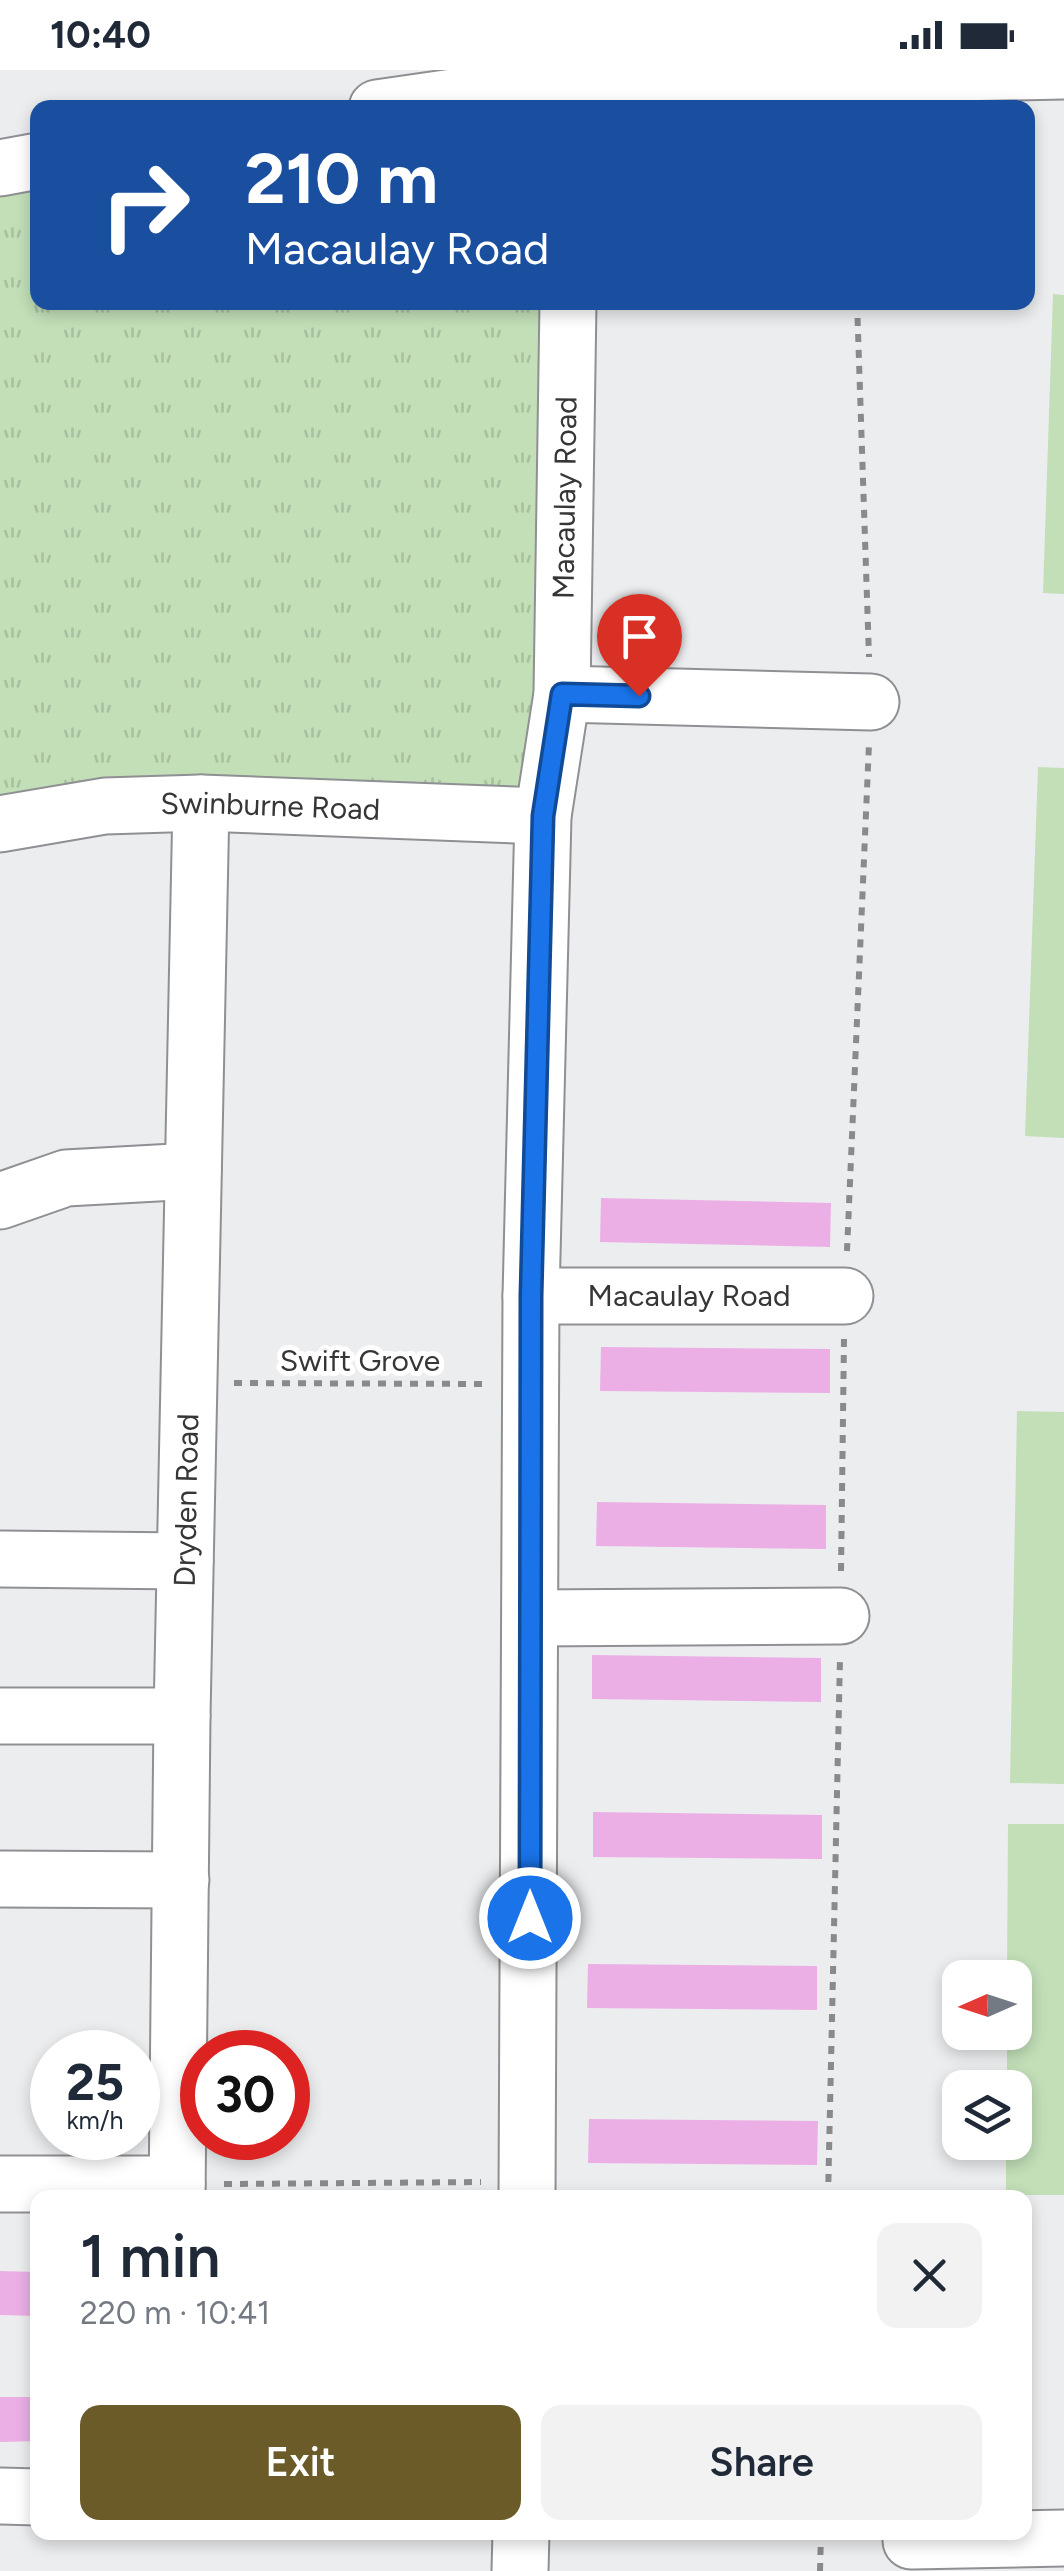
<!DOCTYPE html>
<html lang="en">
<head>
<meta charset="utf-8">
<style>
  :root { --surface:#fff; --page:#f2f2f3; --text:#1f2937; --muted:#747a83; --accent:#6a5b28 }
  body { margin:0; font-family:Figtree,sans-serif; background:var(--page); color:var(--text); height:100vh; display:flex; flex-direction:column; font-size:38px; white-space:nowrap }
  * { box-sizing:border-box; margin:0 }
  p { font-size:32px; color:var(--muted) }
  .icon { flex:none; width:55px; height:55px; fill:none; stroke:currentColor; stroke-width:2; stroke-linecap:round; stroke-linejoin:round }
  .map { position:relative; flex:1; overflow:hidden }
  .panel { position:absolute; left:30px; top:2120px; width:1002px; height:350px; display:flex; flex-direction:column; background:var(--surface); border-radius:20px; box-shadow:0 5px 15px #0003 }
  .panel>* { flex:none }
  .guide { position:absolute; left:30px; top:30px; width:1005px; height:210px; border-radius:20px; box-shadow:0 5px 15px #0003; background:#1a4fa0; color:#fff; overflow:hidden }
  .needle { width:65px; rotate:267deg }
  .tools { position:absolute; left:942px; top:1890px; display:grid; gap:20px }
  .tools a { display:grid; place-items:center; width:90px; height:90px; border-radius:20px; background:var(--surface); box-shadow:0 5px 15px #0003; font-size:50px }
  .speed { position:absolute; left:30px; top:1960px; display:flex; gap:20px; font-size:50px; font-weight:700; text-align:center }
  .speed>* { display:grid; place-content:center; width:130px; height:130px; border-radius:50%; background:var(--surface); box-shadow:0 5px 15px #0003; line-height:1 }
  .speed small { font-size:25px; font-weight:400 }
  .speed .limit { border:15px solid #d22; background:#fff; color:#111 }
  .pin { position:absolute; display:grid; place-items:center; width:85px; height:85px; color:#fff; margin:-102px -42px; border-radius:50% 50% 50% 0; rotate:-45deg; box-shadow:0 0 10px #0007 }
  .pin .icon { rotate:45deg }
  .me { position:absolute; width:110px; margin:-55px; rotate:0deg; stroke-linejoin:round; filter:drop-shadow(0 0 8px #0008) }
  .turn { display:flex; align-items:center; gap:35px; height:210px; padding:0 50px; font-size:45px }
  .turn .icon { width:130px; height:130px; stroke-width:2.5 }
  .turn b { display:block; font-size:70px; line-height:85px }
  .round { display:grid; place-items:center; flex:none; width:105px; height:105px; border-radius:20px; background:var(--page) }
  .summary { display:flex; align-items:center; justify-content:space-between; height:170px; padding:0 50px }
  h1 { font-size:60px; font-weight:600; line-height:75px }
  .cta { display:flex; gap:20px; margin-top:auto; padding:20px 50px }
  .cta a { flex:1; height:115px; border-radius:20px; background:var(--accent); color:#fff; font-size:40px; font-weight:600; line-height:115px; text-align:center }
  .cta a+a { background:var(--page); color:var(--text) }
  .status { display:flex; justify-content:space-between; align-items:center; height:70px; padding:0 50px; background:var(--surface); direction:ltr }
  .status svg { height:28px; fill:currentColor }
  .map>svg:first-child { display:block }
  .grass { fill:url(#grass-tufts) }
  .pitch { fill:#c2dfb8 }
  .building { fill:#ebafe6 }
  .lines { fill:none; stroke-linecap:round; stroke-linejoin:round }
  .minor-casing { stroke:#8f9093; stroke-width:59 }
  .path { stroke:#8a8a8c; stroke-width:6; stroke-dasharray:8 8; stroke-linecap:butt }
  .minor { stroke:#fff; stroke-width:55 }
  .route-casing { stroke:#114b97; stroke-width:25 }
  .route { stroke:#1a73e8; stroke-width:18 }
  .labels { text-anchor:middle; stroke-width:10; stroke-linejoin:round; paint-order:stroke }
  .street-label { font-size:30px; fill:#363637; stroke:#fff }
</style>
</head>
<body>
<div class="status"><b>10:40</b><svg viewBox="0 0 49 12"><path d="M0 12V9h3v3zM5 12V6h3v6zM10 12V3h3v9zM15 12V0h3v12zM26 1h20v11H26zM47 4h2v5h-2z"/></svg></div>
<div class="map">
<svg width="1064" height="2501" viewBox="0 0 1064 2501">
  <defs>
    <pattern id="grass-tufts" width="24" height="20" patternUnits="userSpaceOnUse" patternTransform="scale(2.5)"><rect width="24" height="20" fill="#c2dfb8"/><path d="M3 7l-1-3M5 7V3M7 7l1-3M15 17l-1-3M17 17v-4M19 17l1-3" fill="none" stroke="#a7c09f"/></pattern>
  </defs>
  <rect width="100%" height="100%" fill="#ecedef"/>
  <path class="grass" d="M37 91 38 232 568 233 543 746 0 755V98Z"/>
  <path class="pitch" d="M1053 224 1064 225V524L1043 523Z
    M1038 697 1064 698V1068L1025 1066Z
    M1017 1341 1064 1342V1714L1010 1713Z
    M1008 1754H1064V2125H1006V2073L1015 2072V2018L1007 2017V1963L1015 1962V1908L1007 1907Z"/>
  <path class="building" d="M601 1128 831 1133 830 1177 600 1172Z
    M601 1277 830 1279V1323L600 1321Z
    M597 1432 826 1435V1479L596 1476Z
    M592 1585 821 1588V1632L592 1629Z
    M593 1742 822 1745V1789L593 1787Z
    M588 1894 817 1896V1940L587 1938Z
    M589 2049 818 2051 817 2095 588 2093Z
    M0 2201 38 2202V2246L0 2245Z
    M0 2327H38V2371L0 2372Z"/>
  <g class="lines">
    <g class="minor-casing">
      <g id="minor">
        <path d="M377 38 571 10 1064 1"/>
        <path d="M0 98 38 91"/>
        <path d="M562 624 871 632"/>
        <path id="s1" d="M0 754 105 736 201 733 543 746"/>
        <path d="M0 1131 66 1108 193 1101"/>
        <path id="s2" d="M531 1226H845"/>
        <path d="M0 1489 185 1491"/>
        <path d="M531 1548 841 1546"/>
        <path d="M0 1646H182"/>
        <path d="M0 1809 181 1810"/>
        <path d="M0 2114H177"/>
        <path id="s3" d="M177 2128 182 1646 201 733"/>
        <path id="s4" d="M527 2128 531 1226 543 746 562 624 568 232"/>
        <path d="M0 2426 38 2427"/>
        <path d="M911 2471 1064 2468"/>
        <path d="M520 2501 521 2462"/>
      </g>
    </g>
    <path class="path" d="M857 232 869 587
      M847 1181 869 674
      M234 1313 487 1314
      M841 1501 844 1269
      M224 2114 481 2112
      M828 2128 840 1589
      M820 2501 821 2462"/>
    <use href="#minor" class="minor"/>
  </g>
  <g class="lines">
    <g class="route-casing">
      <path id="route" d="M530 1848 531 1226 543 746 562 624 639 626"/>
    </g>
    <use href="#route" class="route"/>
  </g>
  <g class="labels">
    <g class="street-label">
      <text dy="10" stroke="none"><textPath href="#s4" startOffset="1702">Macaulay Road</textPath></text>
      <text dy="10" stroke="none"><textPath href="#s1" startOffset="272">Swinburne Road</textPath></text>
      <text dy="10" stroke="none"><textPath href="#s2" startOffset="158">Macaulay Road</textPath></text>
      <text x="360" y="1301">Swift Grove</text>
      <text dy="10" stroke="none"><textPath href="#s3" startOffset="698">Dryden Road</textPath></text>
    </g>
  </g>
</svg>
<div class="tools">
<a><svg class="needle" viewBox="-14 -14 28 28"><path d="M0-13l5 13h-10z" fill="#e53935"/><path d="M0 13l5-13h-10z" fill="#747a83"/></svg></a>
<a><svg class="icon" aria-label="layers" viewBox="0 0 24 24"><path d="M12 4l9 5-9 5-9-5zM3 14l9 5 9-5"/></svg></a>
</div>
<div class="speed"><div>25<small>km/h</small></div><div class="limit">30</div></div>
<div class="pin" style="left:639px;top:626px;background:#d93025"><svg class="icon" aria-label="arrive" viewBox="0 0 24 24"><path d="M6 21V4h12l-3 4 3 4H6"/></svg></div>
<svg class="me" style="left:530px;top:1848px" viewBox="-20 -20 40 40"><circle r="17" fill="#1a73e8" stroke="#fff" stroke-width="3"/><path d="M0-11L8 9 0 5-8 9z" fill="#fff"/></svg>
<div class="guide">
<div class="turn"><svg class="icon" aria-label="right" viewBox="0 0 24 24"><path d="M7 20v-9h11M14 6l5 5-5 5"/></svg><div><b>210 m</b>Macaulay Road</div></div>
</div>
<section class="panel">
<div class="summary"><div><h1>1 min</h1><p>220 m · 10:41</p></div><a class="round"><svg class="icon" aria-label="close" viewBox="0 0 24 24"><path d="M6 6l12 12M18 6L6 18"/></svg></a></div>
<div class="cta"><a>Exit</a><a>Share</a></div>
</section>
</div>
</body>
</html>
